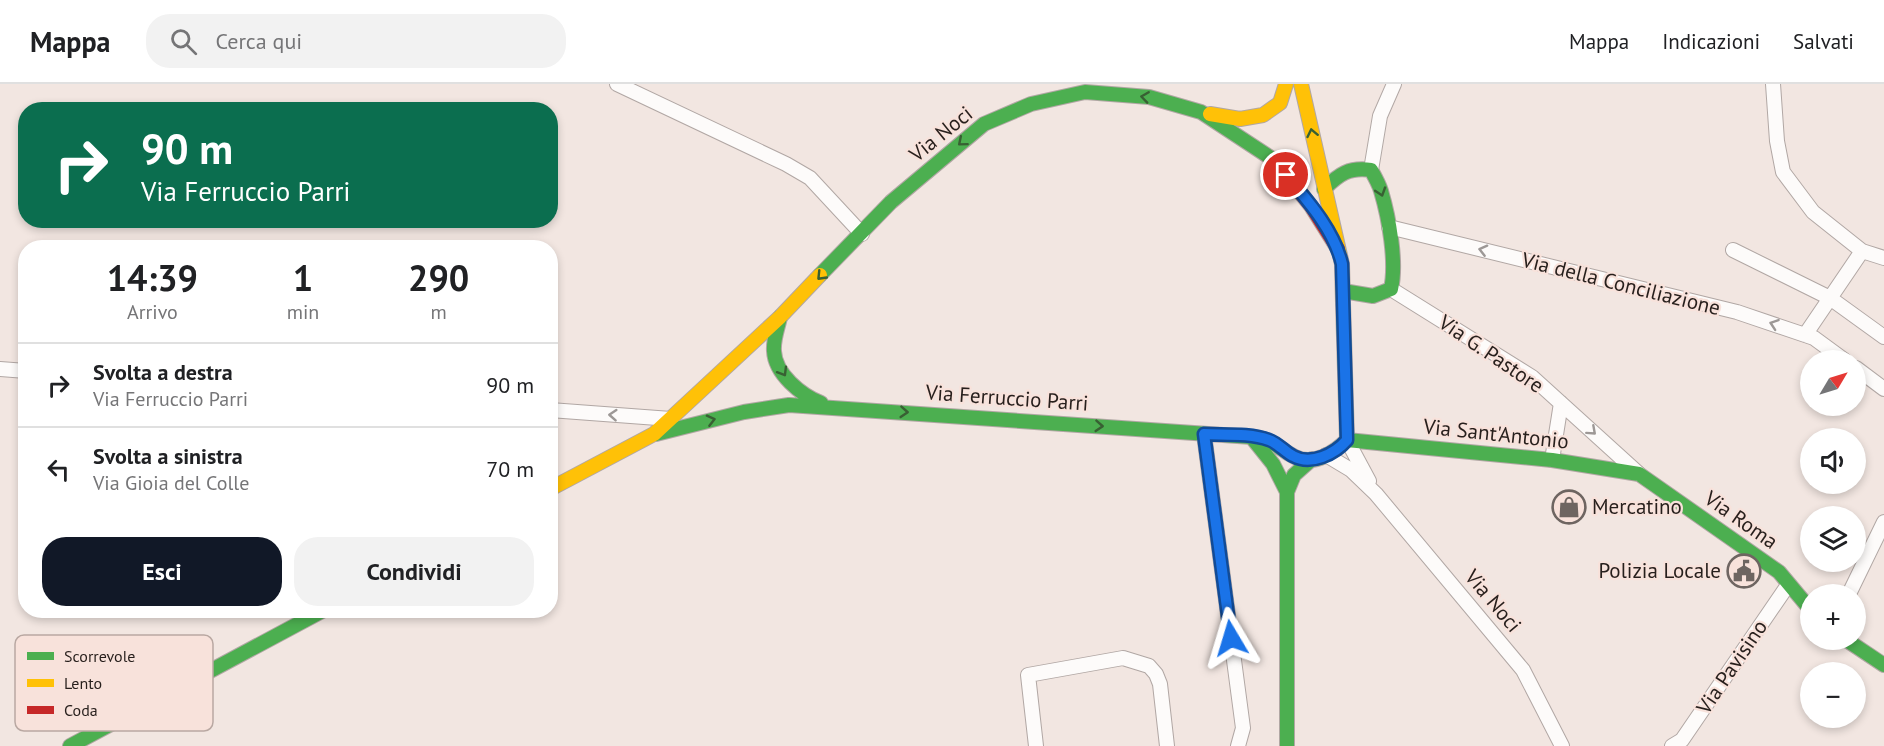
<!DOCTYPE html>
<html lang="it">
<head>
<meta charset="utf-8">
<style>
  :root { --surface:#fff; --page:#f2f2f2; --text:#202124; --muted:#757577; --line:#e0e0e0; --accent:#111827 }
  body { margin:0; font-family:"PT Sans",sans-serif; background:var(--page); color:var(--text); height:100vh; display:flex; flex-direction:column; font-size:22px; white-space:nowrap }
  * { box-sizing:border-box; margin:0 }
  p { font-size:20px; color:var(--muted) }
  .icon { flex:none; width:33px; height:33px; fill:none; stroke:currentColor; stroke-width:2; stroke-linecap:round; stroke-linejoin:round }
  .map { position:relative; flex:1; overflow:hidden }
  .side { position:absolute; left:18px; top:156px; width:540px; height:378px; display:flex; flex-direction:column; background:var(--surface); border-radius:24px; box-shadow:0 3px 9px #0003 }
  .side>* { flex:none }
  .hud { position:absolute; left:18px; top:18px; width:540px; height:126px; border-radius:24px; box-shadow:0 3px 9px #0003; background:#0b6e4f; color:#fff; overflow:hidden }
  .needle { width:39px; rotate:52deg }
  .tools { position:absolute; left:1800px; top:266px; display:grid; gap:12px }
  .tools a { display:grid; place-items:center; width:66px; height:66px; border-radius:50%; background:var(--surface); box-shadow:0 3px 9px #0003; font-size:30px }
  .pin { position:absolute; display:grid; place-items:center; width:51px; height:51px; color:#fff; margin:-26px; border:3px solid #fff; border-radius:50%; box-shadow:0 2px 6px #0007 }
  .me { position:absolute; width:66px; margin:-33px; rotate:353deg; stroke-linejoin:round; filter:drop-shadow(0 0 4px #0008) }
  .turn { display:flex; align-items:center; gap:21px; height:126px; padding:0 24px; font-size:27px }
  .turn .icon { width:78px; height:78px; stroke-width:2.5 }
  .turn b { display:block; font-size:42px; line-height:51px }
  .eta { display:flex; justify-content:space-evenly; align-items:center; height:102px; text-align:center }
  .eta b { font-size:36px; font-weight:800; line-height:42px }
  .primary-button { display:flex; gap:12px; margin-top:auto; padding:12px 24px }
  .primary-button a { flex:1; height:69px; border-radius:24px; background:var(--accent); color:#fff; font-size:24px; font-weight:800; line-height:69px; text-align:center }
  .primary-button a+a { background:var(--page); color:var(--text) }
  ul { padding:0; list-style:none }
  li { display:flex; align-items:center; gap:18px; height:84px; padding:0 24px; border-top:2px solid var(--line) }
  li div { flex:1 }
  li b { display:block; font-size:22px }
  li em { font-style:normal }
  header { display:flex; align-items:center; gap:36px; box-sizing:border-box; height:84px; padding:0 30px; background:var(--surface); border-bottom:2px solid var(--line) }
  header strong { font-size:28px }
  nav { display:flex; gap:33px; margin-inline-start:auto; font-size:21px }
  .search { width:420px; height:54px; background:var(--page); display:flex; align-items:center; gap:15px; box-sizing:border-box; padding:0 21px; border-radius:24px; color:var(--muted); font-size:22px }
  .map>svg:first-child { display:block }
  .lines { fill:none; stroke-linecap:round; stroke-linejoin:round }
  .street-casing { stroke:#b1a7a4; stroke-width:16 }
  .fast-casing { stroke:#b1a7a4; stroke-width:16 }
  .slow-casing { stroke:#b1a7a4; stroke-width:16 }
  .jam-casing { stroke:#b1a7a4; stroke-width:16 }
  .street { stroke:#fdfbfa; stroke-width:14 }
  .fast { stroke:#4caf50; stroke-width:14 }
  .slow { stroke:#ffc107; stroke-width:14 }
  .jam { stroke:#c62828; stroke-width:14 }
  .oneway { stroke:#386033 }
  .oneway2 { stroke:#9d9896 }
  .route-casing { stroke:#114b97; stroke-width:15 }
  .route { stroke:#1a73e8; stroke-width:10 }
  .labels { text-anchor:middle; stroke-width:4.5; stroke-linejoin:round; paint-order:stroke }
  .street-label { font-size:21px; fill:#271f1c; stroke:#f8e2db }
  .poi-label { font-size:21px; fill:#271f1c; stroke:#f8e2db; text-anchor:start }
  .key { fill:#f8e2db; stroke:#b9a8a2; stroke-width:1.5 }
  .key-label { font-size:16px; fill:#271f1c }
</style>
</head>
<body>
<header>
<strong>Mappa</strong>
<div class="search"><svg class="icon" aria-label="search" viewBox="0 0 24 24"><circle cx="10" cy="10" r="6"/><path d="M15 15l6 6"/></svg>Cerca qui</div>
<nav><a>Mappa</a><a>Indicazioni</a><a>Salvati</a></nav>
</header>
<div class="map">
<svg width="1884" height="662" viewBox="0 0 1884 662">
  <rect width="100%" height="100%" fill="#f2e6e1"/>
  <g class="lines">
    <g class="street-casing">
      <path id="street" d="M617 0 786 80 810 94 862 150
        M1773 0 1777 57 1783 88 1813 128 1862 167 1884 174
        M1371 86 1380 32 1394 0
        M1389 143 1737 228 1814 254 1844 276
        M1733 166 1830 214 1884 253
        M1391 205 1532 293 1639 390
        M1805 251 1862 167
        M1856 284 1884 305
        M0 285 26 287
        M550 326 671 335
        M1204 350 1243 644 1238 662
        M1347 356 1369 397
        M1326 371 1351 386 1376 410 1523 586 1562 662
        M1552 376 1561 319
        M1849 510 1884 438
        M1036 662 1028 591 1123 574 1149 582 1156 590 1160 600 1167 662
        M1672 662 1682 656 1788 501"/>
    </g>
    <g class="fast-casing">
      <path id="fast" d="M1324 105C1339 90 1349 83 1371 86 1375 93 1379 100 1381 107 1389 134 1397 178 1391 205L1373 212 1343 207
        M820 191 891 118 984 40 1031 20 1085 8 1149 13 1201 28 1274 76 1277 80
        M1343 219 1347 356
        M780 233C778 244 773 255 774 267 775 290 801 311 821 319
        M656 350 744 328 789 321 1252 353C1277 356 1276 364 1295 373 1314 382 1334 369 1347 356
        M1253 355 1273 380 1287 408
        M1347 356 1552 376 1639 390 1779 488 1810 525
        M1845 555 1884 581
        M70 662 324 526
        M1287 662V408L1294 391 1312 375"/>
    </g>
    <g class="slow-casing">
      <path id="slow" d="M1301 0 1342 180 1343 219
        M1210 30 1240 35 1263 31 1280 19 1286 0
        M550 405 654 350 780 233 820 191"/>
    </g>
    <g class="jam-casing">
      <path id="jam" d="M1277 80 1311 122 1338 165"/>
    </g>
    <use href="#street" class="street"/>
    <use href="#fast" class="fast"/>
    <use href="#slow" class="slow"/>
    <use href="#jam" class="jam"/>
  </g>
  <defs><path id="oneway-chevron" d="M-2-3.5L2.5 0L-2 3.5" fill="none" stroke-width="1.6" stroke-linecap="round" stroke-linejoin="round" transform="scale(1.5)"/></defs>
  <g class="oneway">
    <use href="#oneway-chevron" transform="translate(1145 13) rotate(-172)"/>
    <use href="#oneway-chevron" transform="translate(1312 49) rotate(-102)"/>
    <use href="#oneway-chevron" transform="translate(962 58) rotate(140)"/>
    <use href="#oneway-chevron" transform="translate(1381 108) rotate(72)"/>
    <use href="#oneway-chevron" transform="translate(821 192) rotate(134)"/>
    <use href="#oneway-chevron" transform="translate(783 288) rotate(59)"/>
    <use href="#oneway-chevron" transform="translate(904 328) rotate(4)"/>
    <use href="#oneway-chevron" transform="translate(711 336) rotate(-14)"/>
    <use href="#oneway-chevron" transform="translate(1099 342) rotate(4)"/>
  </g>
  <g class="oneway2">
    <use href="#oneway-chevron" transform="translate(1483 166) rotate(-166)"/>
    <use href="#oneway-chevron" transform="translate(1774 240) rotate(-161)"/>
    <use href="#oneway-chevron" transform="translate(613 331) rotate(-176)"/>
    <use href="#oneway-chevron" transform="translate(1592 347) rotate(42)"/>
  </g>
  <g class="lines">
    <g class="route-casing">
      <path id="route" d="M1231 554 1204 350C1225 351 1250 349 1269 356 1278 359 1285 368 1293 372 1311 382 1335 370 1347 356L1342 180C1334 146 1308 117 1286 91"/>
    </g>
    <use href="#route" class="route"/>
  </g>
  <defs>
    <g id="shop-ring" transform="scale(1.725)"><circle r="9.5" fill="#f8e2db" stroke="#6e6561" stroke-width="1.5"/><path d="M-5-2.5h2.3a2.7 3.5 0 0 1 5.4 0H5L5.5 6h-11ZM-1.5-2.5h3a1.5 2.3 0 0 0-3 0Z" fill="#6e6561"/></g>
    <g id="civic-ring" transform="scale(1.725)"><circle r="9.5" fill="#f8e2db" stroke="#6e6561" stroke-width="1.5"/><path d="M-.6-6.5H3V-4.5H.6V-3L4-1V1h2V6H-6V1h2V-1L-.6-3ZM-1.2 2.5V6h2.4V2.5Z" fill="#6e6561"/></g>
  </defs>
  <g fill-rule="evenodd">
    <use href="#shop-ring" x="1569" y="423"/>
    <use href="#civic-ring" x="1744" y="487"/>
  </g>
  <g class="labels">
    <g class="street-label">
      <text transform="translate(941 50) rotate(-39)" y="7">Via Noci</text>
      <text transform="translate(1621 200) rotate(14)" y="7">Via della Conciliazione</text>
      <text transform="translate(1491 270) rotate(34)" y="7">Via G. Pastore</text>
      <text transform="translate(1007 314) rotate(4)" y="7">Via Ferruccio Parri</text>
      <text transform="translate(1496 350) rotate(6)" y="7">Via Sant'Antonio</text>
      <text transform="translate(1741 436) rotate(35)" y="7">Via Roma</text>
      <text transform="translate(1493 517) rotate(50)" y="7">Via Noci</text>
      <text transform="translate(1732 583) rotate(-56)" y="7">Via Pavisino</text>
    </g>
    <g class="poi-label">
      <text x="1592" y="430">Mercatino</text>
      <text x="1721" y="494" text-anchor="end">Polizia Locale</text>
    </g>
  </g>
  <rect x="15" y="551" width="198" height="96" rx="9" class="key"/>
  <rect x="27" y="568" width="27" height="8" fill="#4caf50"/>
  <rect x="27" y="595" width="27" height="8" fill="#ffc107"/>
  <rect x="27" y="622" width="27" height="8" fill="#c62828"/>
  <g class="key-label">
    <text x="64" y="578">Scorrevole</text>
    <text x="64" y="605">Lento</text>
    <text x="64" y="632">Coda</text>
  </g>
</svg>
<div class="tools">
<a><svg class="needle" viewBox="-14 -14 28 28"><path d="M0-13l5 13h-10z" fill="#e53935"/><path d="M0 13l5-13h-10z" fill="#757577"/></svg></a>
<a><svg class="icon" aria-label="sound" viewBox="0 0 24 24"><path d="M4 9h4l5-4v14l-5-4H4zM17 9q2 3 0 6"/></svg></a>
<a><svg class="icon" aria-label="layers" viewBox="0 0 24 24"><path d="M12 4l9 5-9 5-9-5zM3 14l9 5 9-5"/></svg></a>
<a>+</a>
<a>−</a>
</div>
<div class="pin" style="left:1286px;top:91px;background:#d93025"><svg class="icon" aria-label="arrive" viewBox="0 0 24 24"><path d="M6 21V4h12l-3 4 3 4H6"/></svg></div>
<svg class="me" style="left:1231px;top:554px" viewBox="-20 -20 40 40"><path d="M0-17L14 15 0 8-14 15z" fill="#1a73e8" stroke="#fff" stroke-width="4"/></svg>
<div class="hud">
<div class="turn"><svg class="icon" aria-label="right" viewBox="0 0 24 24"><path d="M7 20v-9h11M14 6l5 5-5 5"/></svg><div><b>90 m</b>Via Ferruccio Parri</div></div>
</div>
<section class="side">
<div class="eta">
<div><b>14:39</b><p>Arrivo</p></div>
<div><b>1</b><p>min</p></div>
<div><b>290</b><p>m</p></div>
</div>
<ul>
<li><svg class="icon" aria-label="right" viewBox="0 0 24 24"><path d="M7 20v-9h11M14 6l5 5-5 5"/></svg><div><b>Svolta a destra</b><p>Via Ferruccio Parri</p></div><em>90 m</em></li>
<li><svg class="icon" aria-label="left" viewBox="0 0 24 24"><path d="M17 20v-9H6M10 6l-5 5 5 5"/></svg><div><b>Svolta a sinistra</b><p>Via Gioia del Colle</p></div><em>70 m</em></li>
</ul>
<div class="primary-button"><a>Esci</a><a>Condividi</a></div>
</section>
</div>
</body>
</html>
